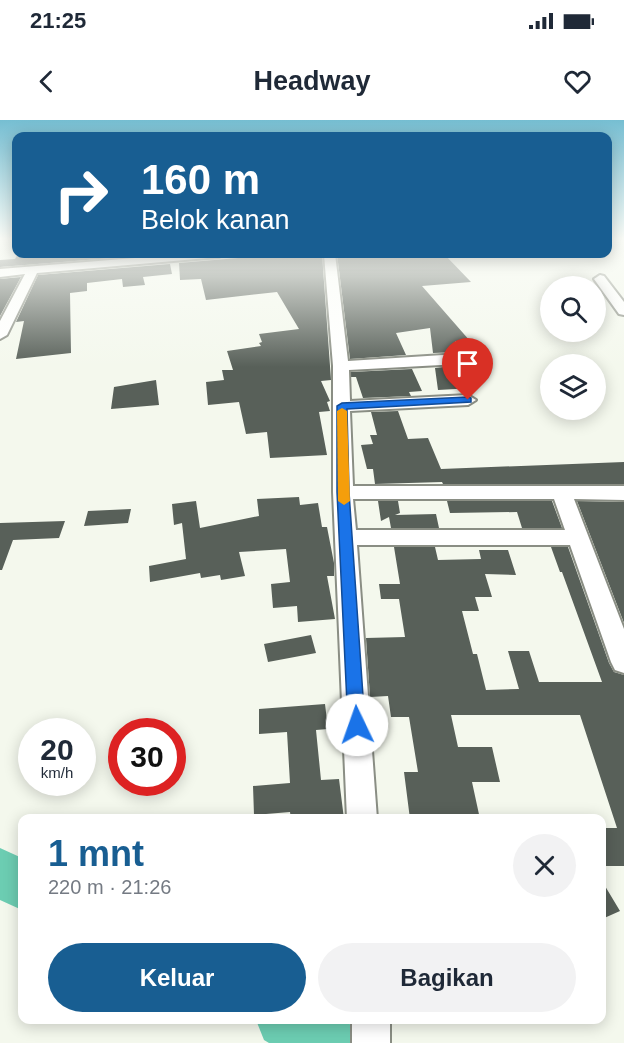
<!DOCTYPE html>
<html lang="id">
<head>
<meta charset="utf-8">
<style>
  :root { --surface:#fff; --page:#f2f2f3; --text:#1f2937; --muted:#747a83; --accent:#185e92 }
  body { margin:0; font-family:Helvetica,sans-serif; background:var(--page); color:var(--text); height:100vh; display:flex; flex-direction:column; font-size:22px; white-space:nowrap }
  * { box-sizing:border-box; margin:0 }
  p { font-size:20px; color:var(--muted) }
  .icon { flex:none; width:33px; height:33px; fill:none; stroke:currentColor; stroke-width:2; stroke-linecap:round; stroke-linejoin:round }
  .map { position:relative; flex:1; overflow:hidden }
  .drawer { position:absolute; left:18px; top:694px; width:588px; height:210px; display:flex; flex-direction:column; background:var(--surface); border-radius:12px; box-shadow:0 3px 15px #0003 }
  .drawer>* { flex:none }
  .guide { position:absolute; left:12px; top:12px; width:600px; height:126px; border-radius:12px; box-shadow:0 3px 15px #0003; background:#185e92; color:#fff; overflow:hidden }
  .tools { position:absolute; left:540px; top:156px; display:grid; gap:12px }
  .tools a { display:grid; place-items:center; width:66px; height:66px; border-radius:50%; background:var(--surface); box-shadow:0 3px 15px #0003; font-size:30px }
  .speed { position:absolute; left:18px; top:598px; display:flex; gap:12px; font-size:30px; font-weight:700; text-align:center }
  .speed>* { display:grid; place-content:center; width:78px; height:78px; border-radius:50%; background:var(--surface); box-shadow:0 3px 15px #0003; line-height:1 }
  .speed small { font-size:15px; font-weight:400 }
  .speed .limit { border:9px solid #d22; background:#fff; color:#111 }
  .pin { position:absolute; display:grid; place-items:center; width:51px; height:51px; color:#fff; margin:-62px -26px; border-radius:50% 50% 50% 0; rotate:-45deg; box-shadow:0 0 6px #0007 }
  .pin .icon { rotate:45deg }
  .me { position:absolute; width:66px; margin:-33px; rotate:357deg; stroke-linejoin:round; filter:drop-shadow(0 0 4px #0008) }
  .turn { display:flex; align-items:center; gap:21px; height:126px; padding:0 30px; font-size:27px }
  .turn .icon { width:78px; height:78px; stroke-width:2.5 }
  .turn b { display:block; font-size:42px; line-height:51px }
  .round { display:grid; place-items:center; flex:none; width:63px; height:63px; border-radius:32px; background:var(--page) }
  .headline { display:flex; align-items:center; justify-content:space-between; height:102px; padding:0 30px }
  h1 { font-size:36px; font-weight:700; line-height:45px; color:var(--accent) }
  .button { display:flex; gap:12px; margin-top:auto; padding:12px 30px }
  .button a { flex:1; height:69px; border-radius:36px; background:var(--accent); color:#fff; font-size:24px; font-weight:700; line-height:69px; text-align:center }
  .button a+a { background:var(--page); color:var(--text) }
  .status { display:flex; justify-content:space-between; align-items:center; height:42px; padding:0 30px; background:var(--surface); direction:ltr }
  .status svg { height:16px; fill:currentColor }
  header { display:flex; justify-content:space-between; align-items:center; height:78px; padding:0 30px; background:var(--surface); font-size:27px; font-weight:700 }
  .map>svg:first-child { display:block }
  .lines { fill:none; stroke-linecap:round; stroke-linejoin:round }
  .river { fill:#6ccdb2; fill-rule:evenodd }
  .building { fill:#586059 }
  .minor-casing { stroke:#8a8e84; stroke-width:4 }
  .minor { fill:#fff; fill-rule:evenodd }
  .route { fill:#1a73e8; stroke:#114b97; stroke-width:1.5 }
  .slow { fill:#f59e0b }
</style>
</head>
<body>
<div class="status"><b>21:25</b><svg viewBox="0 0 49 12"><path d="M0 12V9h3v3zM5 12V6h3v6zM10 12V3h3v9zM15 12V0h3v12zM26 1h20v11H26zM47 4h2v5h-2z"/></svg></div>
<header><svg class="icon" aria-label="back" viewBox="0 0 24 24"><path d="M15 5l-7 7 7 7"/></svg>Headway<svg class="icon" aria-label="heart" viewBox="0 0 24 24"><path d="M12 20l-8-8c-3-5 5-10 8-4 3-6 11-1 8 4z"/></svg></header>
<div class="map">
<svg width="624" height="923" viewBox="0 0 624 923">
  <rect width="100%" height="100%" fill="#f4f8ed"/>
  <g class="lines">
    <path class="river" d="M0 728 22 738V790L0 780Z
      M256 900H344L349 902 357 923H269L264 920Z"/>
  </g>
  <path class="building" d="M18 134H162L0 147V140L15 139Z
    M287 134H322L331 260 321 261 330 281 327 282 330 291 319 292 327 335 270 338 267 312 246 314 239 282 208 285 206 262 224 260 222 250H233L227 231 261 226 259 223 262 222 259 214 299 209 277 172 206 180 201 159 180 160 179 143Z
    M337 134H444L471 162 422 166 470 221H455L458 232 433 233 430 208 396 213 406 235 350 239Z
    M170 144 172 154 143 157 145 165 123 167 122 159 87 163V171L70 173 71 233 16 239 24 201 16 202 38 155Z
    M21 157 0 196V159Z
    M461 245 473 268 438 270 435 248Z
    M412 249 422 271 409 272 411 276 363 278 356 257H351V252Z
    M156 260 159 285 111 289 114 267Z
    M398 291 408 319 428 318 441 349 624 342V364H443L442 362 375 364 373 349H367L361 325 373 324 370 315H377L371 292Z
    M299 377 300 385 318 383 322 407H327L334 443V456H327L335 499 298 502 297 486 273 488 271 464 290 462 286 429 239 432 245 456 221 460 220 455 201 458 200 453 150 462 149 446 186 439 182 403 174 405 172 384 196 381 200 408 259 396 257 379Z
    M378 381H398L400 393 395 395 436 394 439 408H391L389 397 381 401Z
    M447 381H552L562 408H522L517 392 450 393Z
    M577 381 624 382V503Z
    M131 389 128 403 84 406 88 391Z
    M65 401 59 418 13 420 2 450H0V403Z
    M394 427H435L438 440 481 439 479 430H508L516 455 485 454 492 477H475L479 491H462L473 534H477L486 570 519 569 508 531H529L539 562H602L562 452H560L551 427H568L609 543 614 552 624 555V746H602V708H617L580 595H451L458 627H492L500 662H472L480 699H410L404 652H418L409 597H391L388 576 370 577 366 518 405 517 399 479H381L379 464H400Z
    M311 515 316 533 268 542 264 524Z
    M325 584 328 609 316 610 321 660 339 659 344 699H291L290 692 254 695 253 666 290 663 287 612 259 614V589Z
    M602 761 620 791 602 799Z"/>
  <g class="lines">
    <g class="minor-casing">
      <path id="minor" d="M184 134H225L219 137 37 153 7 215 0 219V201L25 154 0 157V149Z
        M324 134H335L348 241 459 234 467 239 459 244 349 250 350 281 468 275 476 280 468 285 350 291 353 366H624V380L574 379 624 509V553L615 550 611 542 570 425H357L377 699H347L333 372V246ZM353 379H554L565 410H356Z
        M600 155 604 156 624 182V195L619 194 594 159Z
        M352 900H390V923H352Z"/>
    </g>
    <use href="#minor" class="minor"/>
  </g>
  <linearGradient id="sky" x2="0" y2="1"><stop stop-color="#76bed2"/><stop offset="0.48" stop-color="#fafcf7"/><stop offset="1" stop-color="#fafcf7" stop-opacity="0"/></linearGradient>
  <rect width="624" height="247" fill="url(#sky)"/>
  <path class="route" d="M468 277 471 278V282L347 289 349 372 365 605 362 611 357 613 351 611 348 605 337 372V286L342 283Z"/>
  <path class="slow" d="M342 288 347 291 350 381 344 385 338 381 337 291Z"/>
</svg>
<div class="tools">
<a><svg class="icon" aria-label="search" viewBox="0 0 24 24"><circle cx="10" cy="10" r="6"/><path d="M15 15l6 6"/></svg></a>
<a><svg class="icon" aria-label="layers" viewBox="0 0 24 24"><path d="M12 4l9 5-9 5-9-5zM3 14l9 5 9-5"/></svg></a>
</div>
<div class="speed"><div>20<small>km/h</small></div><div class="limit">30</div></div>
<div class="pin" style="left:468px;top:280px;background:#d93025"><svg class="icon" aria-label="arrive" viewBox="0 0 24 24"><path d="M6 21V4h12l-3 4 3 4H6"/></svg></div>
<svg class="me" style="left:357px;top:605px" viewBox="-20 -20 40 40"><circle r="19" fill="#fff"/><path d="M0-13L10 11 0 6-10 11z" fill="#1a73e8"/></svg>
<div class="guide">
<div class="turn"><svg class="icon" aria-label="right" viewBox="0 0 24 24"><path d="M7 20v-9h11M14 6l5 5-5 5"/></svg><div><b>160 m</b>Belok kanan</div></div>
</div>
<section class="drawer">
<div class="headline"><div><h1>1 mnt</h1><p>220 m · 21:26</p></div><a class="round"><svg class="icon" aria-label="close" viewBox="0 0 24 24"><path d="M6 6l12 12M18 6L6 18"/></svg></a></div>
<div class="button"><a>Keluar</a><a>Bagikan</a></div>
</section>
</div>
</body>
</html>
